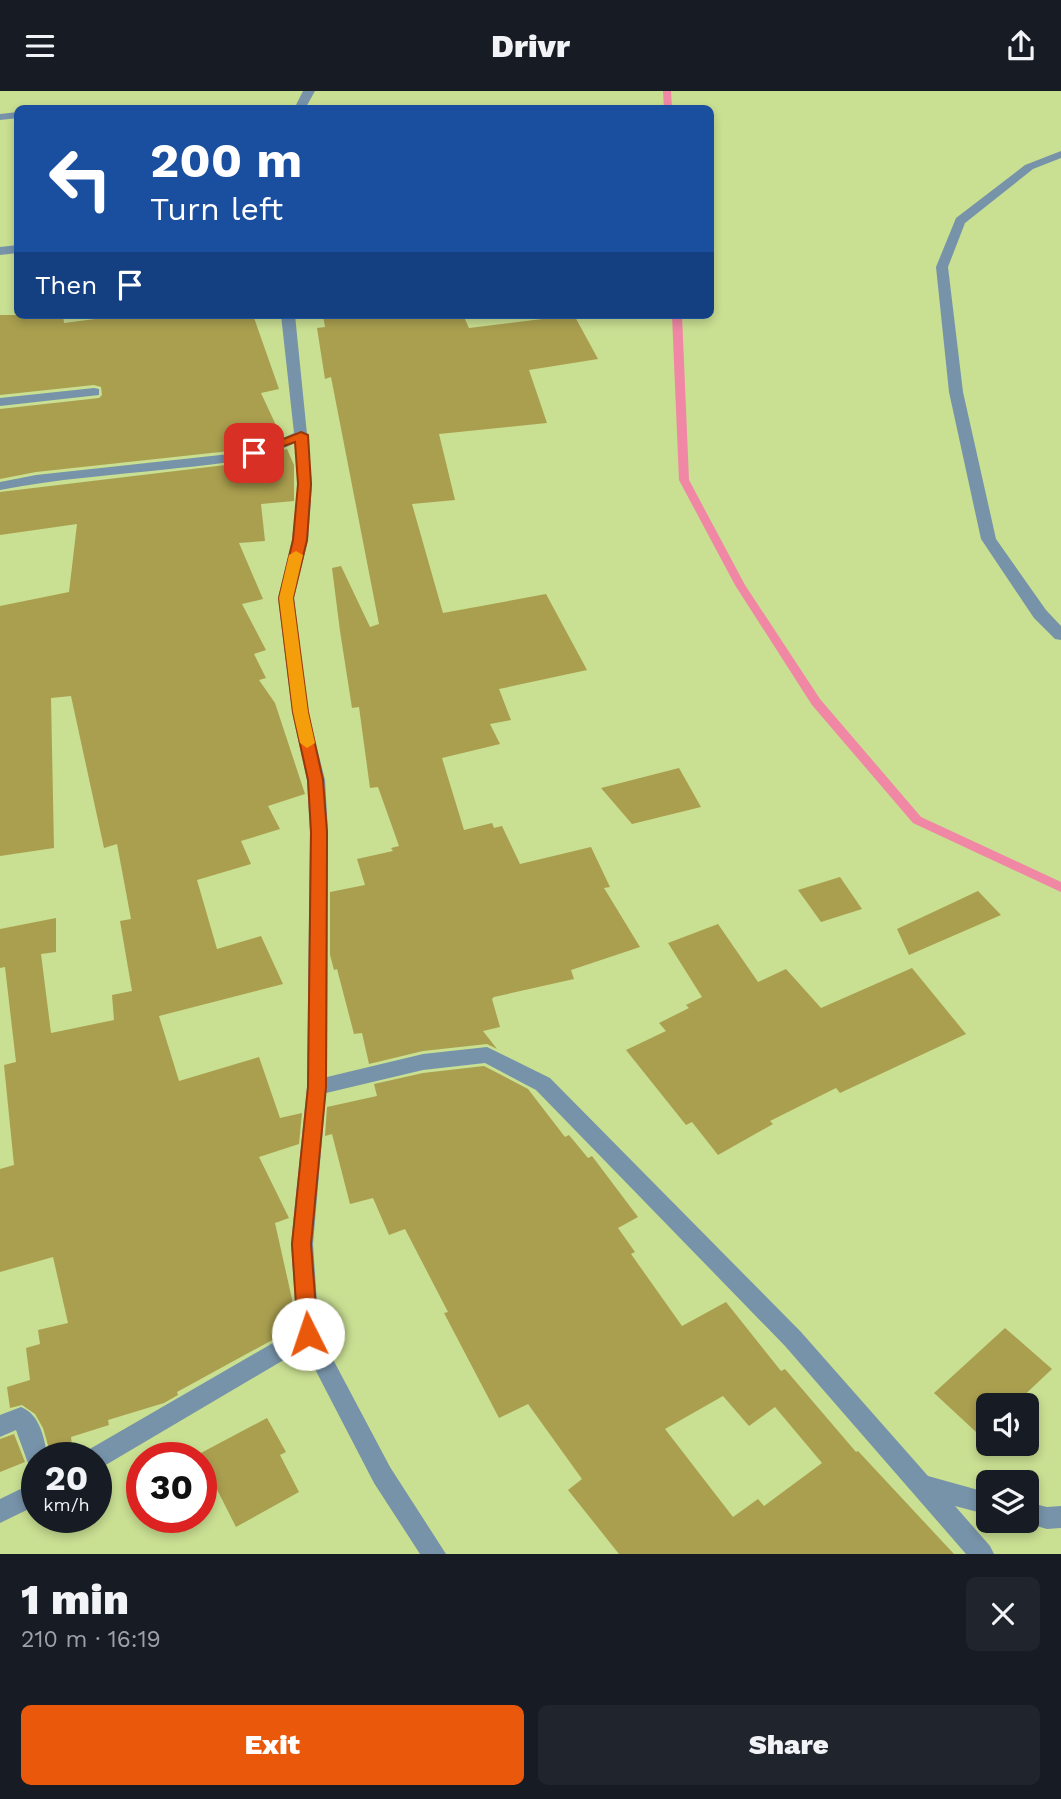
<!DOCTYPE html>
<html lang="en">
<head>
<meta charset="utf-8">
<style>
  :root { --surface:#171b24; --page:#20242c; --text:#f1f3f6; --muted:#9ea1a6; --accent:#ea580c }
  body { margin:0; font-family:"Work Sans",sans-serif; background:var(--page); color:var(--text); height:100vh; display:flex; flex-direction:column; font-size:26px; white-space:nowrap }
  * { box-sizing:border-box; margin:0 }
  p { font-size:23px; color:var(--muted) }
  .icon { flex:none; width:38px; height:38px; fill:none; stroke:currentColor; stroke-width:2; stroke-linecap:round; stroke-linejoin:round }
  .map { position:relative; height:1463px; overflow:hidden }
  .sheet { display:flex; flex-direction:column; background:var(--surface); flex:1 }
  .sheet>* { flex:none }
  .banner { position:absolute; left:14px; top:14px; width:700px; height:214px; border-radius:10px; box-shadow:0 4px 10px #0003; background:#1a4fa0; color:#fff; overflow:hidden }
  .controls { position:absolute; left:976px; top:1302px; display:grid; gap:14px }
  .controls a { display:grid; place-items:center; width:63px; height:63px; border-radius:10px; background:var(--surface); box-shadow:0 4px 10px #0003; font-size:35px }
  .speed { position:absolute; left:21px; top:1351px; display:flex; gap:14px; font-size:35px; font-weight:700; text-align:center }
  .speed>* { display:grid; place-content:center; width:91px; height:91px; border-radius:50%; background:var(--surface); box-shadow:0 4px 10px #0003; line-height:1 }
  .speed small { font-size:18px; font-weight:400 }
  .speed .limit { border:10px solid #d22; background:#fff; color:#111 }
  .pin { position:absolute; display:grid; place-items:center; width:60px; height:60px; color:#fff; margin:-30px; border-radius:14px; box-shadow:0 4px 10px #0006 }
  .me { position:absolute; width:77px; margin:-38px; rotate:356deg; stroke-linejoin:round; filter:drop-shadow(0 0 5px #0008) }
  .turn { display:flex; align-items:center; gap:24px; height:147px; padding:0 21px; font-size:32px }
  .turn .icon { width:91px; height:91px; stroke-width:2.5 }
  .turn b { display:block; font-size:49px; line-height:60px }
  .then { display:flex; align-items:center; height:66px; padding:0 21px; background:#0003; gap:14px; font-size:26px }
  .round { display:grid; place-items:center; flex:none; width:74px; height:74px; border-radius:10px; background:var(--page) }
  .overview { display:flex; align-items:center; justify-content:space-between; height:119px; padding:0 21px }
  h1 { font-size:42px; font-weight:800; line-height:52px }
  .action { display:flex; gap:14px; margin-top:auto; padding:14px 21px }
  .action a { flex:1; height:80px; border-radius:10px; background:var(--accent); color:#fff; font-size:28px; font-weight:800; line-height:80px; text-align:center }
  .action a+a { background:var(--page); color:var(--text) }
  header { display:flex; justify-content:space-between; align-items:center; height:91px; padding:0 21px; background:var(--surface); font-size:32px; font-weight:800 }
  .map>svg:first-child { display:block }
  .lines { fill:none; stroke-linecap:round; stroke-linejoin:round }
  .stream { fill:#ef87a5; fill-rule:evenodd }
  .building { fill:#aa9f4f; fill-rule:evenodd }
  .lane { fill:#7793a9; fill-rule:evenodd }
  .street { fill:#7793a9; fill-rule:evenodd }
  .route { fill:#ea580c; stroke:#983908; stroke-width:2 }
  .slow { fill:#f59e0b }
</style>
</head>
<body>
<header><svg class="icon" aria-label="menu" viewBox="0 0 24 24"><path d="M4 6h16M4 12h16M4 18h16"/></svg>Drivr<svg class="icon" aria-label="share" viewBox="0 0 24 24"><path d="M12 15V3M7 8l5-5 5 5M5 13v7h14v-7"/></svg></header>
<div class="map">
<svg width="1061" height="1463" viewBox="0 0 1061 1463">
  <rect width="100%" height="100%" fill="#c9df92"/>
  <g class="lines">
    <path class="stream" d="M663 0H671L672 18H664Z
      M672 224H682L689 389 745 494 820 608 921 726 1061 791V801L913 732 812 614 735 494 679 389Z"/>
  </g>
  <path class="building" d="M0 224H63L64 232 126 224H253L279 298 261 302 281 345 263 354 239 359 36 381 0 388V318L99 307 102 304 101 296 94 294 0 304Z
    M323 224H463L469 237 574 224 598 268 529 279 547 332 439 343 455 409 412 413 443 522 546 503 587 579 499 598 511 629 490 633 500 653 442 667 464 739 492 732 494 737 502 735 520 773 591 756 610 796 604 797 640 856 571 879 574 888 494 906 492 908 500 936 483 940 497 958 487 953 423 960 369 973 362 942 354 943 337 878 334 879 330 864V801L365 794 357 768 393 760 391 757 399 755 378 696 370 697 359 616 352 617 340 540 332 477 341 475 370 536 379 533 331 286 325 288 317 237 325 236Z
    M287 358 294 374V410L261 413 265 450 239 452 263 508 242 513 266 559 254 563 266 587 259 589 275 612 305 703 268 715 280 738 241 750 251 773 197 789 217 858 261 845 283 893 159 925 179 990 259 966 280 1027 302 1022 299 1053 259 1066 289 1127 275 1132 292 1208 294 1237 177 1301 178 1304 164 1312 108 1329 109 1334 71 1346 72 1355 50 1361 43 1337 35 1323 22 1314 10 1317 7 1296 30 1289 26 1257 40 1253 38 1239 68 1232 53 1166 0 1181V1078L14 1074 4 974 16 971 5 876 0 877V838L56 827V861L41 863 51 942 114 929 112 904 132 900 120 830 131 828 117 753 104 757 71 605 51 607 54 757 0 765V515L69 501 77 433 0 444V401L234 373Z
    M679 677 701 716 632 733 601 697Z
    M840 786 862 818 821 831 798 799Z
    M978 800 1001 824 909 864 897 838Z
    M718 833 758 891 786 878 821 917 912 877 966 943 840 1002 836 997 770 1030 773 1033 718 1064 692 1031 686 1034 626 959 666 940 659 932 689 917 686 914 702 906 668 852Z
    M484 975 528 998 565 1046 569 1044 588 1067 592 1065 638 1126 618 1137 635 1161 631 1163 682 1235 726 1211 781 1280 785 1278 856 1361 858 1360 954 1463H619L568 1399 582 1388 528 1313 499 1327 444 1222 448 1221 405 1138 389 1144 373 1107 350 1113 332 1043 325 1045 327 1016 377 1005 374 993 423 982ZM723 1305 749 1335 775 1316 822 1372 764 1415 758 1408 733 1426 665 1338Z
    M1005 1237 1052 1278 1014 1314H989V1353L934 1302Z
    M267 1327 286 1361 280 1364 299 1401 236 1436 199 1363Z
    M14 1343 25 1371 0 1381V1348Z"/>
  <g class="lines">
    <path class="lane" d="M1061 60V67L1033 78 965 132 948 176 963 301 996 448 1046 519 1061 535V549L1055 548 1034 527 981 448 949 301 936 176 956 127 1025 74Z"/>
    <path class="street" d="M303 0H315L305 18H294Z
      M18 21V27L0 29V23Z
      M18 154V162L0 164V156Z
      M281 224H295L312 393 308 449 294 507 308 621 325 689 328 741 327 986 423 963 487 956 550 987 801 1241 928 1385 989 1402V1424L955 1415 990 1455 994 1463H966L785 1255 536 999 485 972 423 979 326 1002 313 1153 319 1242 390 1376 446 1463H420L374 1392 304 1257 104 1375 96 1378V1367H85L88 1359 297 1238 291 1153 307 996 310 741 307 689 292 621 278 507 292 449 298 393 295 352C255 371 213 373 170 378 113 384 56 388 0 399V391L36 384 239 362 264 356 294 342Z
      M94 297 99 298V304L0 315V307Z
      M21 1316C41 1324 44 1348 48 1367H37V1378L29 1375 16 1339 0 1346V1324Z
      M37 1390V1414L0 1432V1408Z
      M1027 1411 1047 1416 1061 1415V1437L1047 1438 1019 1430H1027Z"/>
  </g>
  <path class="route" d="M301 341 308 344 311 393 307 449 293 507 308 621 323 689 327 741 326 996 311 1153 318 1243 315 1250 308 1252 301 1250 298 1243 292 1153 308 996 311 741 308 689 293 621 279 507 293 449 298 393 295 351 254 366 248 362Z"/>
  <path class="slow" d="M296 460 303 464 293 507 308 621 315 652 307 657 300 652 293 621 279 507 289 464Z"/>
</svg>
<div class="controls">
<a><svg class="icon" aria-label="sound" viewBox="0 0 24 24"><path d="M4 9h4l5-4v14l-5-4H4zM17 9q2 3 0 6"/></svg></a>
<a><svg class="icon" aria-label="layers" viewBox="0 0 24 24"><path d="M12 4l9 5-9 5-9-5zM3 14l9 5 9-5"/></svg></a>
</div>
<div class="speed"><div>20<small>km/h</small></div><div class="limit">30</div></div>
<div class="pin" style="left:254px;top:362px;background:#d93025"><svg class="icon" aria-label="arrive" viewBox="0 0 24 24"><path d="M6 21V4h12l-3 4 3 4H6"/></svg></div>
<svg class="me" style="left:308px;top:1243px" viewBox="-20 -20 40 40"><circle r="19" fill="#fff"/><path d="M0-13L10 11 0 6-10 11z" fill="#ea580c"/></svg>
<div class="banner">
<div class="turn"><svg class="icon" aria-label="left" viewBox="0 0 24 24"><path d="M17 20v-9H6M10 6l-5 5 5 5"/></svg><div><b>200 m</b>Turn left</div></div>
<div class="then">Then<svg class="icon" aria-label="arrive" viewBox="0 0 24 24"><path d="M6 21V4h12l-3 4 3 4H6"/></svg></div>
</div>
</div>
<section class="sheet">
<div class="overview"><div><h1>1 min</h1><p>210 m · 16:19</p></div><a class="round"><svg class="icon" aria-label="close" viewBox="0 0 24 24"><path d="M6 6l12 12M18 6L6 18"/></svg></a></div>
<div class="action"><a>Exit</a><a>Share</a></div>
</section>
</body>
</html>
